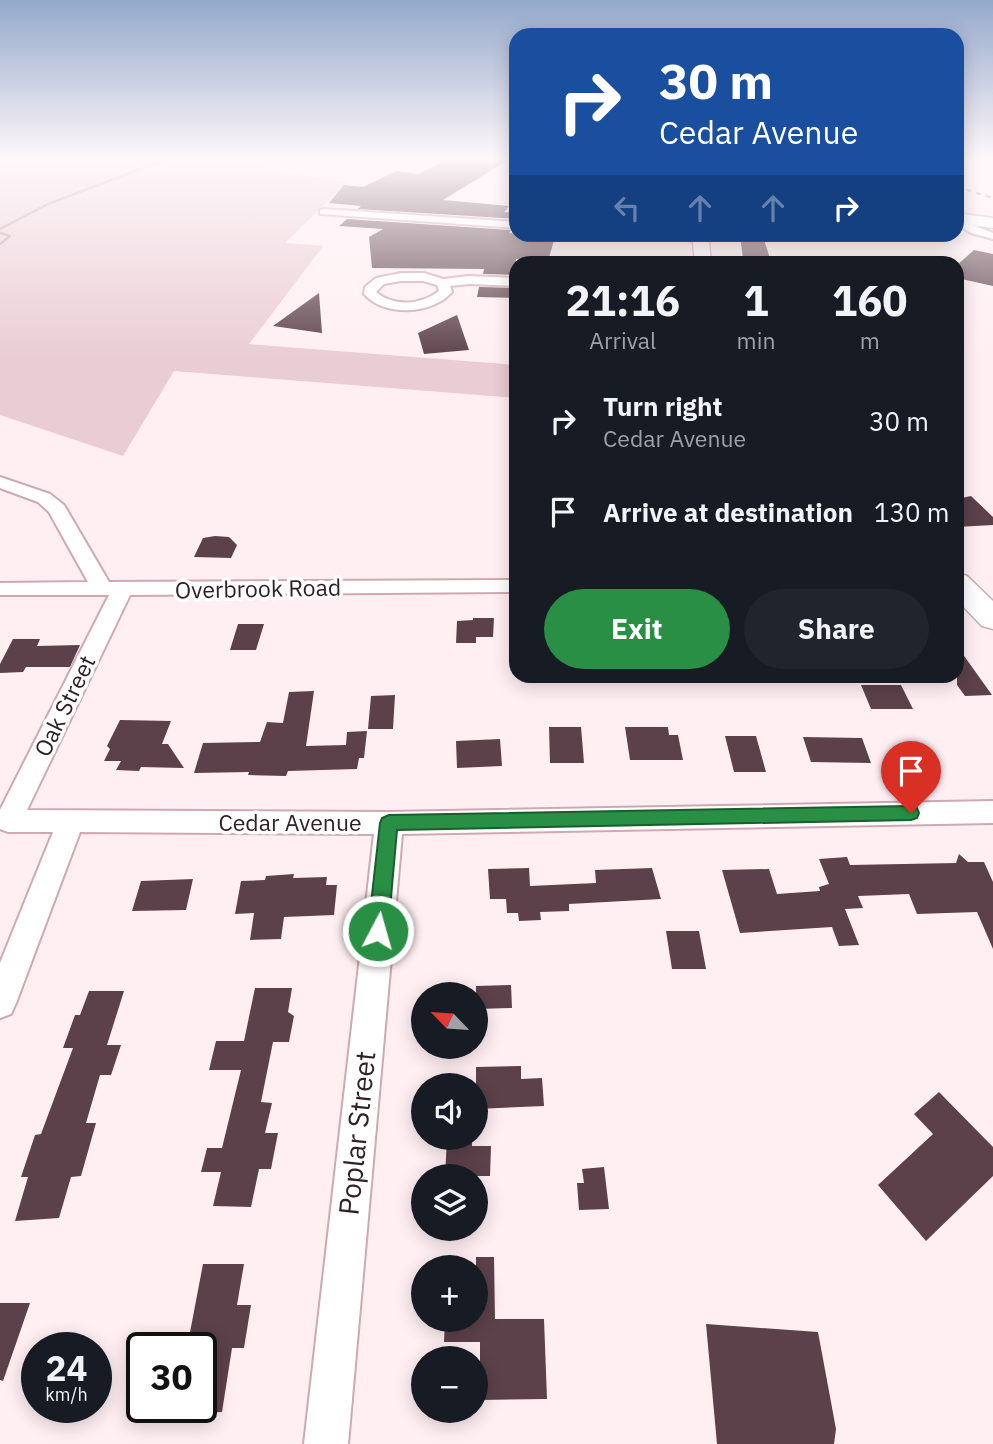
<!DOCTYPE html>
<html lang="en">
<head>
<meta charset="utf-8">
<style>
  :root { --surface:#171b24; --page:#20242c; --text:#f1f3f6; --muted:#9ea1a6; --accent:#298f45 }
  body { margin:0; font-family:"IBM Plex Sans",sans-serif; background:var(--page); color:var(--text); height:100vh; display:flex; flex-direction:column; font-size:26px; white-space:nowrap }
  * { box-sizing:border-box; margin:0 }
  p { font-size:23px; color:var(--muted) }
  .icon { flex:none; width:38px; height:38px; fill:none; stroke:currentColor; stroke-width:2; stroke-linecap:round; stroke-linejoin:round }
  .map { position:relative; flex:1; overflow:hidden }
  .drawer { position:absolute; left:509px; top:256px; width:455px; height:427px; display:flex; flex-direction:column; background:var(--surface); border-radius:21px; box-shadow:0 4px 18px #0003 }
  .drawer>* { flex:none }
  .banner { position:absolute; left:509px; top:28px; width:455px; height:214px; border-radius:21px; box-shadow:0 4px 18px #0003; background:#1a4fa0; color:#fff; overflow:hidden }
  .needle { width:46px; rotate:295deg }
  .controls { position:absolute; left:411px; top:982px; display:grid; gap:14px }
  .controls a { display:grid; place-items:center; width:77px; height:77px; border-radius:50%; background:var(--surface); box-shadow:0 4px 18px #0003; font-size:35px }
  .speed { position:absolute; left:21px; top:1332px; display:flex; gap:14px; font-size:35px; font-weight:700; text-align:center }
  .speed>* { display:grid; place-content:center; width:91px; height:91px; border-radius:50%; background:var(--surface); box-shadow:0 4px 18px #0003; line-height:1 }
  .speed small { font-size:18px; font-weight:400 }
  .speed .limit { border:4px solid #111; border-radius:10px; background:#fff; color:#111 }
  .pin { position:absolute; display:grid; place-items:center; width:60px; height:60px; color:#fff; margin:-72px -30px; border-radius:50% 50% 50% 0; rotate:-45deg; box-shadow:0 0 7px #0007 }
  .pin .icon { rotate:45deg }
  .me { position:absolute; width:77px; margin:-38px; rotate:6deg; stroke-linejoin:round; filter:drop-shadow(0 0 5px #0008) }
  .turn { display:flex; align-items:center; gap:24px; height:147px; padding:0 35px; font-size:32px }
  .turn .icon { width:91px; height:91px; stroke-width:2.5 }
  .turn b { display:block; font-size:49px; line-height:60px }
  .lanes { display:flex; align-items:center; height:66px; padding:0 35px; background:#0003; justify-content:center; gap:35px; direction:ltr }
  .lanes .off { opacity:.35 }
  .eta { display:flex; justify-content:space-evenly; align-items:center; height:119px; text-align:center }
  .eta b { font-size:42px; font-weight:700; line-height:49px }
  .button { display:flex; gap:14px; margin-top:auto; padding:14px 35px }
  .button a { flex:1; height:80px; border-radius:42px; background:var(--accent); color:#fff; font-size:28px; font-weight:700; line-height:80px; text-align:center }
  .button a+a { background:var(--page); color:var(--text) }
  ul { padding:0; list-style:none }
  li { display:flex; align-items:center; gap:21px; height:91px; padding:0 35px }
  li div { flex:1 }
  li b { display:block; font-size:26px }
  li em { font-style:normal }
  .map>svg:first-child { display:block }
  .green { fill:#e9ccd4 }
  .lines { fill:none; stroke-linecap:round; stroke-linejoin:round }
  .stream { stroke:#b696a0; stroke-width:2.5 }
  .building { fill:#5c414a }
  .street-casing { stroke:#cea9b4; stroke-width:4 }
  .secondary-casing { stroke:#cea9b4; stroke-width:3 }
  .street { fill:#fff; fill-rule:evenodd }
  .secondary { fill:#fff; fill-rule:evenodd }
  .rail { stroke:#9c8d91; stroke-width:2.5; stroke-dasharray:5 5; stroke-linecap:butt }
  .route { fill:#298f45; stroke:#1b5d2d; stroke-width:2 }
  .labels { text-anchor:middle; stroke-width:7; stroke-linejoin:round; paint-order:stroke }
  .street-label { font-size:23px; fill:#302126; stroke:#fff }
  .near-street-label { font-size:28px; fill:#302126; stroke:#fff }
</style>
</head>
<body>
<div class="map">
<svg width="993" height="1444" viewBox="0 0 993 1444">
  <rect width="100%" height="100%" fill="#ffeff3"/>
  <path class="green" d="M0 159H289L263 170 347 182 285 243 323 246 249 344 516 365V398L174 371 123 456 0 415Z"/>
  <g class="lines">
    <path class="stream" d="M0 229 48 204 167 159
      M0 233 10 236 0 244"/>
  </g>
  <path class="building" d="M446 159H510L443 200 509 206 504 212 516 213V219L358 209 361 206 329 203 344 185 363 187 396 171 419 174Z
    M347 219 511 230 509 233 555 237 548 261 516 259V275L483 274 484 269 372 268 369 237 383 229 339 226Z
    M740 235 763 237 771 261 743 259Z
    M974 250 993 254V286L957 278V265Z
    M479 287 516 288V298L477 297Z
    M319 293 322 333 273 326Z
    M457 315 469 350 424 354 418 333Z
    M971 496 993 517V525L957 527V499Z
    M215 536 229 537 237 545 231 558 194 557 203 538Z
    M473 618H494L493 637H476V643H456L457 621 473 620Z
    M238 624H264L256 650H230Z
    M13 639H40L37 646 80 645 70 667H26L23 672 0 673V664Z
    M957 646 992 695 965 696 957 685Z
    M861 685H901L913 709H871Z
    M314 691 306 746 346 745 347 732 367 731 364 758H359L357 769 288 771 286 776 248 775 249 772 194 773 203 743 260 742 267 722 283 723 289 692Z
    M395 695 393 729H368L371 696Z
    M120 720 171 721 162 744H168L184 768 141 767 139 771 116 770 121 761H104L110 749 107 746Z
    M549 727H581L584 763H550Z
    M625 727H668L669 735H678L683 760H630Z
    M725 736H756L766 772H734Z
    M803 737 862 738 871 763 811 762Z
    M500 739 502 766 457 768 456 741Z
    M959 854 968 862H984L993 882V949L977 912 917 914 909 894 858 896 863 908 845 909 859 945 839 946 832 927 740 933 722 870 769 869 777 894 820 891 819 887 829 884 819 859 847 857 850 865 956 863Z
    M529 868 530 886 596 883 595 870 652 868 661 899 569 904V911L540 912 541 920 519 921 518 913H507L506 899H490L488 869Z
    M294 874 293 878 327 877 326 885H337L334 915 284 917 281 939 250 940 254 913 235 914 241 881 265 880 266 876Z
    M193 879 186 910 132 911 141 881Z
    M666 931H699L706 969H672Z
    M511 985 512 1008 476 1009V986Z
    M255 988H292L288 1012 294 1016 289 1042H273L261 1102 272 1103 265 1133H278L271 1169H259L251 1207 213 1206 221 1172H201L207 1148H222L241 1070H209L216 1041H244Z
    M89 991H124L107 1045H121L111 1075H100L86 1123H96L81 1176 71 1177 59 1218 15 1221 28 1177H21L35 1135 41 1134 73 1048H63L75 1015H80Z
    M521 1066V1079L542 1078 544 1106 476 1109V1067Z
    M939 1092 993 1147V1176L926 1241 878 1185 933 1134 914 1114Z
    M447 1138H472V1146H491L490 1176H445Z
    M604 1167 609 1209 579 1210 577 1183H584L582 1169Z
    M476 1257H494L495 1319H544L547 1399 480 1400V1342H444L445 1320H476Z
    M203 1264H244L237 1305H251L244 1348H232L222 1412 201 1413V1348H187Z
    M0 1303H30L3 1381 0 1380Z
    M706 1324 818 1332 836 1429 834 1444H717Z"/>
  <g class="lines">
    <g class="street-casing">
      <path id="street" d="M324 209 516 222V228L320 214V210Z
        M962 217H970L971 224 993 233V239L971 233 961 227Z
        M642 234H698L706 238 700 241 647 237Z
        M401 273H424L443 279 469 276 516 278V286L469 284 450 286 452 292C432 315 384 317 364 294L365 287 376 278ZM401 281H423L437 285 439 291C421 305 394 307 376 292L384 284Z
        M0 477 50 494 64 505 109 582 516 580V592L130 595 27 810 389 812 993 801V823L402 834 348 1444H304L374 834 80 832 16 1003 11 1014 0 1018V963L53 832H8L0 829V810L109 595H0V583L88 582 49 512 38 502 0 488Z"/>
    </g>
    <g class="secondary-casing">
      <path id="secondary" d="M957 213 993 218V228L957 223Z
        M692 234H708L711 262H695Z
        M957 573 967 576 993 601V629L982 626 957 600Z"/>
    </g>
    <use href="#street" class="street"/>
    <use href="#secondary" class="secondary"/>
    <path class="rail" d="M957 187 993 198"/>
  </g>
  <linearGradient id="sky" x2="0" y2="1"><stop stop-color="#94a8cb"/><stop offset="0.44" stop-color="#fff8fa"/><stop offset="1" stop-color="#fff8fa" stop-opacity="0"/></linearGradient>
  <rect width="993" height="361" fill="url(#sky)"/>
  <path class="route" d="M911 806 917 808 919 813 917 818 911 820 397 830 388 931 385 937 378 940 371 937 368 931 380 823 382 818 389 815Z"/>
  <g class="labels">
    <g class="street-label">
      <text transform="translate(258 589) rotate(-1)" y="8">Overbrook Road</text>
      <text transform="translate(65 706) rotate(-64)" y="8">Oak Street</text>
      <text x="290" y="831">Cedar Avenue</text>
    </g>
    <g class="near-street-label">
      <text transform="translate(357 1133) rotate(-84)" y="10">Poplar Street</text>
    </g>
  </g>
</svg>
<div class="controls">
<a><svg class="needle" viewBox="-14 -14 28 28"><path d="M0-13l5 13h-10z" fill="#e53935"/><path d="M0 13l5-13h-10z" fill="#9ea1a6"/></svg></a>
<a><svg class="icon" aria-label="sound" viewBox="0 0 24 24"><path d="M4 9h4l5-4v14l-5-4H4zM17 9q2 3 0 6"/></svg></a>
<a><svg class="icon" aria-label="layers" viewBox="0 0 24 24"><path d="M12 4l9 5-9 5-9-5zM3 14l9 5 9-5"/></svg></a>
<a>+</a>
<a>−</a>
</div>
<div class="speed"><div>24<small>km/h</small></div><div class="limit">30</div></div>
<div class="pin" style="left:911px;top:813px;background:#d93025"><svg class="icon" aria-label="arrive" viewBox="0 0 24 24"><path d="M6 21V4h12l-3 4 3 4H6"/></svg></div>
<svg class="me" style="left:378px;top:931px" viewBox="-20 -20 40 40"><circle r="17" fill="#298f45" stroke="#fff" stroke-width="3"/><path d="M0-11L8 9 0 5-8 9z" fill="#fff"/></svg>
<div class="banner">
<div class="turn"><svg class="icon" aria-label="right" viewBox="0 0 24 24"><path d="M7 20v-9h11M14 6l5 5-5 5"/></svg><div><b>30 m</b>Cedar Avenue</div></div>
<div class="lanes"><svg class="icon off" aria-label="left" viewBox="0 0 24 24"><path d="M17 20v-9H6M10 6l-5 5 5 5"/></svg><svg class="icon off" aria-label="ahead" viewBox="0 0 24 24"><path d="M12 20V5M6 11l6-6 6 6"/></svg><svg class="icon off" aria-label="ahead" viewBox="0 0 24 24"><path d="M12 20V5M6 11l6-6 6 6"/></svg><svg class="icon" aria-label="right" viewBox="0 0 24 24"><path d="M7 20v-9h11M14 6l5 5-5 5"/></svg></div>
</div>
<section class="drawer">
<div class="eta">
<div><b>21:16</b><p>Arrival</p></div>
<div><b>1</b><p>min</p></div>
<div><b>160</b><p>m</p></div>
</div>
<ul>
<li><svg class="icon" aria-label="right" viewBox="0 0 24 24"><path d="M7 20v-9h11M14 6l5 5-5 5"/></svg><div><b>Turn right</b><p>Cedar Avenue</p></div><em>30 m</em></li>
<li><svg class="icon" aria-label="arrive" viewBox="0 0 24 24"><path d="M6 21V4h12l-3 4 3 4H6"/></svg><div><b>Arrive at destination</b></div><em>130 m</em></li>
</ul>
<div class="button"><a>Exit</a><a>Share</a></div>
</section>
</div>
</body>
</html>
